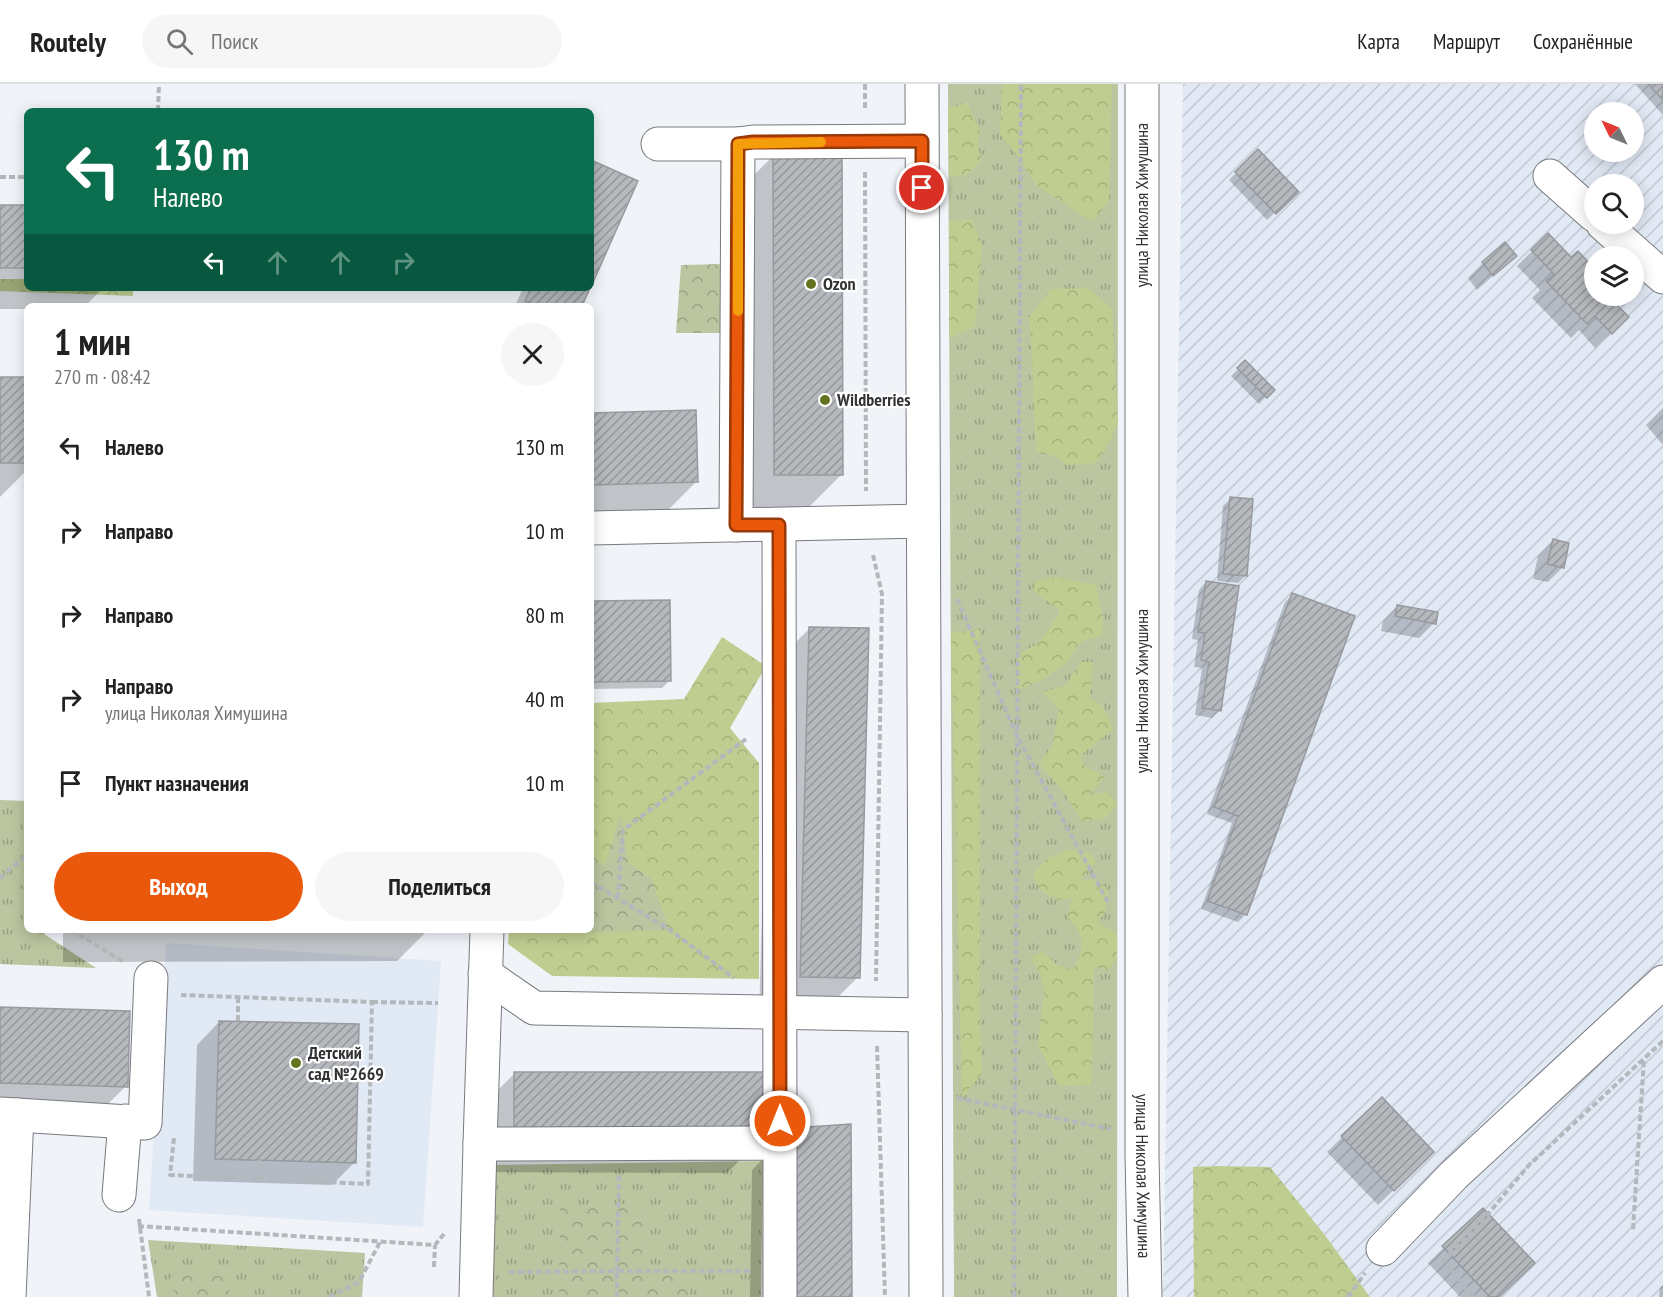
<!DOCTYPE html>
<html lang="ru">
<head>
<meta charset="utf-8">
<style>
  :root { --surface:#fff; --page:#f6f6f6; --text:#222; --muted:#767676; --line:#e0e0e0; --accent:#ea580c }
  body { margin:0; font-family:"PT Sans Narrow",sans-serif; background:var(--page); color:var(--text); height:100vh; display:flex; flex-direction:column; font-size:22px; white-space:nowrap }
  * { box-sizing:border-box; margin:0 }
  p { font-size:20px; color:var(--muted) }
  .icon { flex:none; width:33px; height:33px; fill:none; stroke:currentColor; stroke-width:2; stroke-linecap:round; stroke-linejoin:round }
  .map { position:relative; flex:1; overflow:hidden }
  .drawer { position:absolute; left:24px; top:219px; width:570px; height:630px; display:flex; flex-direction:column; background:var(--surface); border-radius:9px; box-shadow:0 3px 15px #0003 }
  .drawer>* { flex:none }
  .hud { position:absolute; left:24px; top:24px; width:570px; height:183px; border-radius:9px; box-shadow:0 3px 15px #0003; background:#0b6e4f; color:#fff; overflow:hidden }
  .needle { width:39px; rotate:313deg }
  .buttons { position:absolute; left:1584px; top:18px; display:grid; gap:12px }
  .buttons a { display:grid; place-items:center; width:60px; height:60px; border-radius:50%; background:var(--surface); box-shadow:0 3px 15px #0003; font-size:30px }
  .pin { position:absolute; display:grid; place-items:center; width:51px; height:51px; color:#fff; margin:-26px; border:3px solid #fff; border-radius:50%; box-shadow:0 2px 6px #0007 }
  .me { position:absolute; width:66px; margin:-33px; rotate:0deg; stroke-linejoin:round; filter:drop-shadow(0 0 4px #0008) }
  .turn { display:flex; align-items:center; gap:21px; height:126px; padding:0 30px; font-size:27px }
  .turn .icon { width:78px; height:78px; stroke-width:2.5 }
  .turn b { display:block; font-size:42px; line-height:51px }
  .lanes { display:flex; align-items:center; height:57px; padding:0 30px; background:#0003; justify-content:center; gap:30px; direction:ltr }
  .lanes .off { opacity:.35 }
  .round { display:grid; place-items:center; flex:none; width:63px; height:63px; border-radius:32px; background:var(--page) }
  .headline { display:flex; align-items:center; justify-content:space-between; height:102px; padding:0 30px }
  h1 { font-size:36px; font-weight:600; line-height:45px }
  .action { display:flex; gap:12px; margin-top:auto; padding:12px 30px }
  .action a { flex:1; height:69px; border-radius:36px; background:var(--accent); color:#fff; font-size:24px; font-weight:600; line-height:69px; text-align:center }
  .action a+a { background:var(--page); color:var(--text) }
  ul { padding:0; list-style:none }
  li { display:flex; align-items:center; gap:18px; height:84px; padding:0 30px }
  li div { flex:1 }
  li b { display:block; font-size:22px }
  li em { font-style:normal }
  header { display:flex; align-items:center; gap:36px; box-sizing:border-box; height:84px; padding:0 30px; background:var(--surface); border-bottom:2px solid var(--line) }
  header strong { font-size:28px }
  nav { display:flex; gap:33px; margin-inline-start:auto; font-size:21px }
  .search { width:420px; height:54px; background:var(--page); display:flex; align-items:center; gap:15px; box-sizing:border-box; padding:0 21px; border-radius:33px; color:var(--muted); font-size:22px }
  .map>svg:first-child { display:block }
  .built { fill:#e1e9f5 }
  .industrial { fill:url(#industrial-furrows); fill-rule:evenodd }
  .grass { fill:url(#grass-tufts) }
  .forest { fill:url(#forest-crowns) }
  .park { fill:url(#park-crowns) }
  .shadow { fill:#0003 }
  .building { fill:url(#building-hatch); stroke:#979a9f; stroke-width:1.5 }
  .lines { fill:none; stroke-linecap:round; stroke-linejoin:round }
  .minor-casing { stroke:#777a7e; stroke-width:35 }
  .path { stroke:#b4b7bb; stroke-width:4; stroke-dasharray:6 3; stroke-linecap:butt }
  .minor { stroke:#fff; stroke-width:33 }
  .route-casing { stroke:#983908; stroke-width:15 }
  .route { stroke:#ea580c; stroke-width:10 }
  .slow { stroke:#f59e0b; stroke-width:10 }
  .poi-dot { fill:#647320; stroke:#fff; stroke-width:2 }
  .labels { text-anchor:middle; stroke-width:4.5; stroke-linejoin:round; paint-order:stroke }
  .street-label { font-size:18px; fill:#323335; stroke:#fff }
  .poi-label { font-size:18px; font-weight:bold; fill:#323335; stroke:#fff; text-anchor:start }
</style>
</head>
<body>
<header>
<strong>Routely</strong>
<div class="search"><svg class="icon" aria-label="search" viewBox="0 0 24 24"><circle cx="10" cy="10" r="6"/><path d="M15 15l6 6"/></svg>Поиск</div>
<nav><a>Карта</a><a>Маршрут</a><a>Сохранённые</a></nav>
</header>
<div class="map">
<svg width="1663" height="1213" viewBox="0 0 1663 1213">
  <defs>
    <pattern id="industrial-furrows" width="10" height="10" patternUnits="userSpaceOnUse" patternTransform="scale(1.5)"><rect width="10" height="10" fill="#e1e9f5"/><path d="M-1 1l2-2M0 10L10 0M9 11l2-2" fill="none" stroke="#c2c8d3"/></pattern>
    <pattern id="grass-tufts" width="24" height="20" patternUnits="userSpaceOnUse" patternTransform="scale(1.5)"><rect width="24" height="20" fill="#bbc59f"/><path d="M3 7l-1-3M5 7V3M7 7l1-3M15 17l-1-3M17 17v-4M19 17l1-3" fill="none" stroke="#99a182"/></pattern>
    <pattern id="forest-crowns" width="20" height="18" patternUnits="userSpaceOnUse" patternTransform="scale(1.5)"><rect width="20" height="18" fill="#bfce90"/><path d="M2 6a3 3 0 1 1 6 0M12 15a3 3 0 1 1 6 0" fill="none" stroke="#a5b17d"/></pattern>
    <pattern id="park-crowns" width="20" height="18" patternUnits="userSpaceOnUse" patternTransform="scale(1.5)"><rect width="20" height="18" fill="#bbc59f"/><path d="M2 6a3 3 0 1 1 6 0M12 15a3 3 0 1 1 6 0" fill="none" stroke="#99a182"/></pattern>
    <pattern id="building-hatch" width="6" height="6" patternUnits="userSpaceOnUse" patternTransform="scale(1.5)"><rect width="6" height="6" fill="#b5b8bd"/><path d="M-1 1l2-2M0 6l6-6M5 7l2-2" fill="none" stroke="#94969a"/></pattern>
  </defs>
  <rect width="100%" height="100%" fill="#f0f4f9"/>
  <path class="built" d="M166 859 441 877 423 1143 149 1126Z"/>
  <path class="industrial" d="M1183 0H1663V1213H1163ZM1594 28H1634V68H1594ZM1594 100H1634V140H1594ZM1594 172H1634V212H1594Z"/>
  <path class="grass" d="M948 0H1118L1117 1213H954Z
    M0 716 27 717V846H44V850L96 884 0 880Z
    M763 1077 761 1213H492L491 1081Z
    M148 1156 365 1169 362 1213H157Z"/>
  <path class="forest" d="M1002 0H1112L1109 117 1093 138 1036 101 1020 75 1000 50Z
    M967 19 980 46 977 60 982 77 966 91 949 93 948 24Z
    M972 135 982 162 975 243 949 254V137Z
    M0 195H27V204H133V212L0 207Z
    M1088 204 1112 225 1118 339 1106 365 1096 379 1067 381 1056 372 1037 369C1032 324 1034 278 1029 233L1051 205Z
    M1056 493 1096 501 1103 533 1102 551 1081 558 1068 577 1044 595 1017 607V571L1039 559 1060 527 1033 506 1035 497Z
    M980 546V942L982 989 962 1015 951 549Z
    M722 553 766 582 730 644 759 679V895L552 892 508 860 509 846H591V619L684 615Z
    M1081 578H1093L1090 614 1103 622 1113 645 1080 672 1086 683 1105 693 1091 710 1107 708 1117 721 1103 736 1081 737 1065 710 1039 679 1052 662 1059 625 1043 608 1066 601Z
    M1070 765 1092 770 1096 779 1080 796 1096 795 1108 805 1105 828 1098 839 1117 849V873L1108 887 1094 882 1092 1001 1059 1002 1038 961 1044 907 1040 889 1030 873 1043 868 1057 881 1073 886C1085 863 1085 851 1067 832L1072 814 1060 816 1040 806 1033 790 1046 775Z
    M1217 1082 1270 1083 1324 1150 1370 1213H1194L1193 1083Z"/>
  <path class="park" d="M725 180 722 249H676L681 181Z
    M621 728 628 779 651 794 670 846 536 850 537 846H591V773L605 782Z
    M642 1120V1185L689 1187V1213H559L560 1122Z
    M183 1181 236 1198 221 1213H178L169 1196Z"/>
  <path class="shadow" d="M1635 0H1663V31Z
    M1258 67 1297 108 1267 136 1229 96Z
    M774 71 841 391 800 432 733 431V112Z
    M0 122 27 123V204H103L85 222H27V225H0Z
    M1548 151 1571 175 1578 169 1594 186V212H1614L1610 216 1627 233 1595 264 1579 246 1571 254 1532 214 1540 206 1517 182Z
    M1515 172 1477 206 1468 194 1483 179Z
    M523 204H589L581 222H515Z
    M1245 278 1272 306 1259 320 1231 292Z
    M0 295H27V386L0 413Z
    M1663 324V361L1646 341Z
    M591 330 696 398 655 439 591 440Z
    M1230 415 1245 492 1238 499 1217 497 1223 422Z
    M1553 457 1563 483 1548 498 1533 495 1538 472Z
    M1206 498 1220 626 1212 634 1195 631 1202 584 1194 583 1198 556 1192 555 1199 506Z
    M1292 511 1353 533 1245 831 1238 838 1201 825 1232 739 1207 730 1285 518Z
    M591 518 669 597 662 604 591 605Z
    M1398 522 1434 539 1419 554 1381 547 1383 537Z
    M810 544 858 893 817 934 759 933 769 585Z
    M63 846H428L397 877 63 878Z
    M0 925 126 1002 85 1043 0 1040Z
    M219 938 355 1078 332 1101 193 1097 197 961Z
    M515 989 768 1048 727 1089 473 1088 474 1030Z
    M1382 1015 1417 1083 1378 1121 1327 1068Z
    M793 1045 850 1213H750L752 1086Z
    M1483 1126 1498 1213H1460L1428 1179Z
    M1663 1201V1213H1659L1660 1204Z"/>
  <path class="building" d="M1648 0H1663V16Z
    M1258 65 1299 108 1276 130 1235 88Z
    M773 69 842 70 843 391H774Z
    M591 76 638 97 591 203Z
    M0 121H27V184H0Z
    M1548 149 1571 173 1578 167 1594 184V212H1616L1612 216 1629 233 1612 250 1595 232 1587 240 1546 197 1554 190 1531 166Z
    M1505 158 1517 172 1493 192 1482 178Z
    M531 204H590L582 222H537L525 217Z
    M1245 276 1275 306 1267 314 1237 284Z
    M0 293H27V379H0Z
    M696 326 698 398 591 401V329Z
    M1230 413 1253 415 1247 492 1223 490Z
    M1553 455 1569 459 1564 484 1547 480Z
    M1206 497 1239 502 1221 627 1202 624 1209 578 1201 576 1205 549 1198 548Z
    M1292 509 1355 532 1247 831 1207 817 1238 732 1214 723Z
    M670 516 671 597 591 598V517Z
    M1397 521 1438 528 1436 540 1395 532Z
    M809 543 869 544 860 894 800 893Z
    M0 923 130 927 128 1003 0 999Z
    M219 937 359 940 356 1079 215 1075Z
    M514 988H770V1048H514Z
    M1382 1013 1434 1068 1394 1107 1341 1052Z
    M851 1040 852 1213H790L792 1044Z
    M1483 1124 1535 1179 1499 1213H1490L1442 1162Z"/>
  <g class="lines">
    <g class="minor-casing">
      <g id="minor">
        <path d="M922 0 926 1213"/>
        <path id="s1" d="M1142 0V1072L1145 1213"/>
        <path d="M658 60H738L753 58 922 57"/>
        <path d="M1550 92 1594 131"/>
        <path d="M1603 140 1663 193"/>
        <path d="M736 441 738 60"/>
        <path d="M779 441 780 1059"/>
        <path d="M591 444 923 437"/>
        <path d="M485 890 534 924 925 931"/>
        <path d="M0 1030 145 1039 151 894"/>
        <path d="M480 1060 487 846"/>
        <path d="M119 1111 125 1037"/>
        <path d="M1383 1165 1454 1091 1663 898"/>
        <path d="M9 1213 17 1031"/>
        <path d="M476 1213 480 1060 780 1059V1213"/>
      </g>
    </g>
    <path class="path" d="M865 0V26
      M158 27 159 0
      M865 88 866 407
      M0 93H27
      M873 471 882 510 876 897
      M957 515 1017 652 1109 820
      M0 794 27 771
      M591 798 670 846 734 894
      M618 814 623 746 746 655
      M71 846 124 878
      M238 913V937
      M372 918 438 919
      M877 962 885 1213
      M957 1014 1111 1045
      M174 1054 170 1091 368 1100 372 918 181 911
      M258 1095 259 1076
      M139 1135 149 1213
      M138 1142 435 1161 444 1150
      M1633 1145 1644 975
      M434 1183 435 1161
      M509 1188 617 1187 619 1090
      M329 1213 359 1198 380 1158
      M617 1213V1187H750
      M1014 1213 1021 0
      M1348 1213 1365 1189
      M1473 1213 1444 1176 1488 1130 1529 1081 1663 957"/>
    <use href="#minor" class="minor"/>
  </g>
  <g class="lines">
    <g class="route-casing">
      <path id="route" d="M780 1037 779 441H736L738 60 753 58 922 57V104"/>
    </g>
    <use href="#route" class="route"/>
    <path class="slow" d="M738 227V60L821 58"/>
  </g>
  <g class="poi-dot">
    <circle cx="811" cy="200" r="6"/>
    <circle cx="825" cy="316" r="6"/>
    <circle cx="296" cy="979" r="6"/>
  </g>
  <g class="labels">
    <g class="street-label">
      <text transform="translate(1142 121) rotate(-90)" y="6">улица Николая Химушина</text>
      <text transform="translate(1142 607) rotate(-90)" y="6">улица Николая Химушина</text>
      <text dy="6" stroke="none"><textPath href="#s1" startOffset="1092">улица Николая Химушина</textPath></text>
    </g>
    <g class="poi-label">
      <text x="823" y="206">Ozon</text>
      <text x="837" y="322">Wildberries</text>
      <text x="308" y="975">Детский<tspan x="308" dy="21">сад №2669</tspan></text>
    </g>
  </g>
</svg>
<div class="buttons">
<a><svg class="needle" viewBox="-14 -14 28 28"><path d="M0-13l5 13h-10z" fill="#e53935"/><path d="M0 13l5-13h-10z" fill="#767676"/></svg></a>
<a><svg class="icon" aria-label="search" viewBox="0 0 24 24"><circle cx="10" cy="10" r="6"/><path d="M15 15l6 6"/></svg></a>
<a><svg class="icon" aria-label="layers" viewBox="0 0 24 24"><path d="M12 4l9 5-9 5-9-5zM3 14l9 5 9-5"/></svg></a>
</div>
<div class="pin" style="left:922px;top:104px;background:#d93025"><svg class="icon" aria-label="arrive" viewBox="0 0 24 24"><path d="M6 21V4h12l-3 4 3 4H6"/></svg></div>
<svg class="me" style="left:780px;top:1037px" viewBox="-20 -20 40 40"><circle r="17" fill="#ea580c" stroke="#fff" stroke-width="3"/><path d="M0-11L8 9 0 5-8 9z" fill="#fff"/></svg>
<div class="hud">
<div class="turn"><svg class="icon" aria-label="left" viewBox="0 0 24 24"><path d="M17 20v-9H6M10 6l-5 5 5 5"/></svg><div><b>130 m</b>Налево</div></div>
<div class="lanes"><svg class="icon" aria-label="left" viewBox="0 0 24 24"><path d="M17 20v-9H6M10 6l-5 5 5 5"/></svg><svg class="icon off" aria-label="ahead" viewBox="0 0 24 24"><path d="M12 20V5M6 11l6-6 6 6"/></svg><svg class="icon off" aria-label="ahead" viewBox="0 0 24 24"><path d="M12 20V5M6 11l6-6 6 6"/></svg><svg class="icon off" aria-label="right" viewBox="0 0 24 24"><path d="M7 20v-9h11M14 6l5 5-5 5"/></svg></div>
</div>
<section class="drawer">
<div class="headline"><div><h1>1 мин</h1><p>270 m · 08:42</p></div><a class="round"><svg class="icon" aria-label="close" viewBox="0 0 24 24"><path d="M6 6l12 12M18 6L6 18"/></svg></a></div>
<ul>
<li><svg class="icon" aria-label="left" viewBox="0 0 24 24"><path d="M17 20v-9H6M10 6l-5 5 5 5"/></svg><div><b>Налево</b></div><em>130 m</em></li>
<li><svg class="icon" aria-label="right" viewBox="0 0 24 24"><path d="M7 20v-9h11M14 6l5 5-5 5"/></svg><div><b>Направо</b></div><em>10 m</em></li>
<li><svg class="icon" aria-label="right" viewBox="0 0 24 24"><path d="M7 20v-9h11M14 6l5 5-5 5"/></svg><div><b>Направо</b></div><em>80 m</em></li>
<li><svg class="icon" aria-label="right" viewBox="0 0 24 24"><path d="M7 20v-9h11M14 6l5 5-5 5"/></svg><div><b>Направо</b><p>улица Николая Химушина</p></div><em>40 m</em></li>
<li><svg class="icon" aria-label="arrive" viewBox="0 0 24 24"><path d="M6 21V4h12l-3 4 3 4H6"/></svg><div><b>Пункт назначения</b></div><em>10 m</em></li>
</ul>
<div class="action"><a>Выход</a><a>Поделиться</a></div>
</section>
</div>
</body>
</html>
